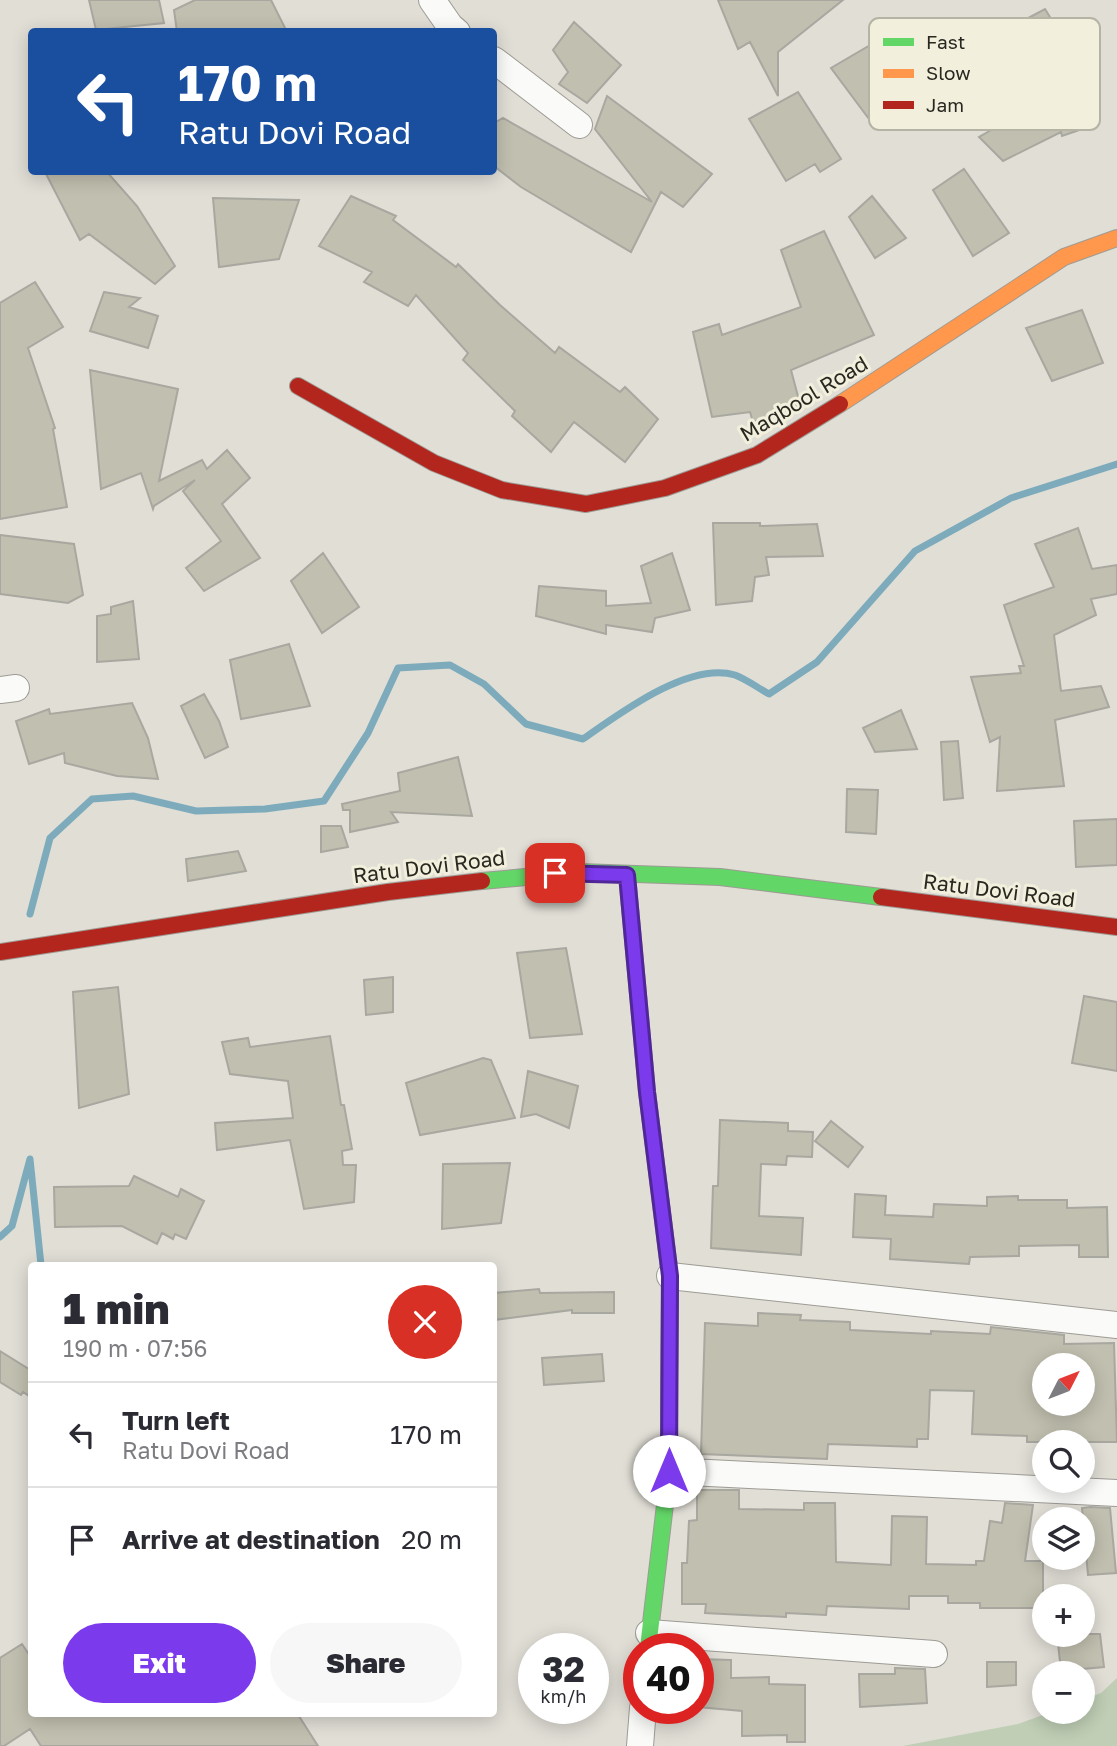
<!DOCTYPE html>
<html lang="en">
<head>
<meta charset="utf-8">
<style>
  :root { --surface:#fff; --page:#f7f7f7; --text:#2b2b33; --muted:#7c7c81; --line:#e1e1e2; --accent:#7c3aed }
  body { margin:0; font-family:"Golos Text",sans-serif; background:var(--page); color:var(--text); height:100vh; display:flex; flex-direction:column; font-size:26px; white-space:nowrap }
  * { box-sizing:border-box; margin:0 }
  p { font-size:23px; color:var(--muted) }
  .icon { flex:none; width:38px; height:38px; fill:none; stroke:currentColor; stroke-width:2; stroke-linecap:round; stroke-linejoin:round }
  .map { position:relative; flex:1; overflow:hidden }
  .details { position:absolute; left:28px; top:1262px; width:469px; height:455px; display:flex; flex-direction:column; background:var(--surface); border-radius:7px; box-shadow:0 4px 18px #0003 }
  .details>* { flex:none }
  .guide { position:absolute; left:28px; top:28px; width:469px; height:147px; border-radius:7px; box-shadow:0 4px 18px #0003; background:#1a4fa0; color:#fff; overflow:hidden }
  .needle { width:46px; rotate:48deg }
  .buttons { position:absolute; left:1032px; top:1353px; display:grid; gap:14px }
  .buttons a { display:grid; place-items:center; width:63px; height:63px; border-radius:50%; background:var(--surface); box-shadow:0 4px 18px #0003; font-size:35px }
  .speed { position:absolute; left:518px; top:1633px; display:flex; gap:14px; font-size:35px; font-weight:700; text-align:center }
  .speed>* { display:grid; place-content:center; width:91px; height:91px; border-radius:50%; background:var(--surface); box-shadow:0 4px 18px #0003; line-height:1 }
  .speed small { font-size:18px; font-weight:400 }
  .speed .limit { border:10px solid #d22; background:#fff; color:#111 }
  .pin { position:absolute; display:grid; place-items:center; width:60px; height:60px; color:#fff; margin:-30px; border-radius:14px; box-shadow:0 4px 10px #0006 }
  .me { position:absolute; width:77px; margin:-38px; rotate:0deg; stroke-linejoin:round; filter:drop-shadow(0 0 5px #0008) }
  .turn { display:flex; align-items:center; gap:24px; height:147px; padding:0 35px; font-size:32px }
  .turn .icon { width:91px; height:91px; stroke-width:2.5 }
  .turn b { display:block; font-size:49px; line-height:60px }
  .round { display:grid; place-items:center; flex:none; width:74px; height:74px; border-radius:37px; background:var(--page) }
  .summary { display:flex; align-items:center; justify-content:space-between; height:119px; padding:0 35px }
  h1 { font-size:42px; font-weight:800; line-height:52px }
  .button { display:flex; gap:14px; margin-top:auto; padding:14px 35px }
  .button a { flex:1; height:80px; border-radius:42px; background:var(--accent); color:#fff; font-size:28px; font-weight:800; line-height:80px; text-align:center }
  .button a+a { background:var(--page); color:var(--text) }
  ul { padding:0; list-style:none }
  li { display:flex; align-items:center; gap:21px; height:105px; padding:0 35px; border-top:2px solid var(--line) }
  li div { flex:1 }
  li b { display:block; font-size:26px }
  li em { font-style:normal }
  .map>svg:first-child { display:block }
  .green { fill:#bfceb5 }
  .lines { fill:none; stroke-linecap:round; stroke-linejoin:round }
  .stream { stroke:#7dabbc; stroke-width:7 }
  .building { fill:#c1bfaf; stroke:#a8a7a0; stroke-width:2; fill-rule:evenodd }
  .street-casing { stroke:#9d9b94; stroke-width:28 }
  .fast-casing { stroke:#9d9b94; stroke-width:18 }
  .slow-casing { stroke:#9d9b94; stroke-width:18 }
  .jam-casing { stroke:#9d9b94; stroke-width:18 }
  .street { stroke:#fafaf9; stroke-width:26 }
  .fast { stroke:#63d668; stroke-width:16 }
  .slow { stroke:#ff974d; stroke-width:16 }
  .jam { stroke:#b3261e; stroke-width:16 }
  .route-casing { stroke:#51269a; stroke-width:18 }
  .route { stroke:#7c3aed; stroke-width:12 }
  .labels { text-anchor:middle; stroke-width:6; stroke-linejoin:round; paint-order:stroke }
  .street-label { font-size:21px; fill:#282720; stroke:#f2efdd }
  .key { fill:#f2efdd; stroke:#b5b3a4; stroke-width:2 }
  .key-label { font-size:19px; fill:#282720 }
</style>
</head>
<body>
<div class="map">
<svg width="1117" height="1746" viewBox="0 0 1117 1746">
  <rect width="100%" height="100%" fill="#e0ded5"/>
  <path class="green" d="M1117 1678V1746H903L1018 1724 1051 1712H1083V1700L1101 1693Z"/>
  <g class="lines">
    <path class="stream" d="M30 914 50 838 92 799 133 796 196 811 265 809 324 801 368 733 398 668 450 665 484 684 526 724 583 739C619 714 689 661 735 675 746 679 758 688 769 694L817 662 915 551 1011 498 1117 464
      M0 1237 12 1226 30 1159 41 1265"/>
  </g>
  <path class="building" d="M89 0H159L164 23 96 30Z
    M195 0H271L287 32H177L174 10Z
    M718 0H843L778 52V96L750 42 738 49Z
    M1045 9 1079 64 1082 62 1094 125 1062 136 1061 132 1003 161 979 137 993 129 962 79 938 91V96L913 70 902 79 918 101 872 123 831 68 908 23 929 71Z
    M574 22 621 65 587 103 559 84 568 72 553 50Z
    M798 92 841 159 820 172 815 164 786 181 749 119Z
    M607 96 712 174 683 207 661 192 631 252 521 187 494 166V123L503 118 652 202 595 129Z
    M964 169 1009 233 973 256 933 190Z
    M45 172H107L137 206 175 266 155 284 89 234 80 240Z
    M351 196 396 216 393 220 456 267 458 264 500 305 555 353 559 347 620 392 625 387 658 419 625 462 574 422 551 452 512 416 515 411 463 360 468 353 416 295 408 306 364 282 372 272 319 246Z
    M872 196 906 238 875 258 849 217Z
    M213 198 299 200 279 259 219 267Z
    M824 231 874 335 791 370 800 404 795 407 753 422 750 412 712 417 693 332 719 324 722 335 801 307 781 250Z
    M35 282 63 327 28 348 55 428 53 429 67 507 0 519V303Z
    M104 292 140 298 129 307 158 316 148 348 90 331Z
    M1082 310 1103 363 1052 381 1026 328Z
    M90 370 178 389 159 481 202 460 207 469 227 450 250 478 222 504 260 558 204 591 186 568 221 541 183 491 195 480 154 506 153 509 141 473 101 489Z
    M713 523H760V526L817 524 823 556 766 557 769 575 755 577 752 601 716 605Z
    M1078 528 1092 569 1117 565V594L1091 599 1096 615 1054 635 1061 691 1101 686 1109 707 1055 720 1064 786 997 791 1000 737 990 742 971 677 1021 673 1019 666H1024L1004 605 1054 587 1035 544Z
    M0 535 74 544 83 595 68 603 0 594Z
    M323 553 359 607 322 633 291 581Z
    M672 553 690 610 655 618 652 632 606 625V634L536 616 539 586 606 591V606L651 603 641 566Z
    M133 601 139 659 97 662V616L111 614V607Z
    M289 644 310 706 241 719 230 660Z
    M204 694 219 721 228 747 205 758 181 706Z
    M132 703 148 738 158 779 117 776 65 763 64 753 29 764 16 721 49 709 50 714Z
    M901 710 917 749 875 752 863 728Z
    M958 741 963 798 944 800 941 742Z
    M458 757 472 816 391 812 398 822 350 832V810H343L342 804 400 791 398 773Z
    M847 789 878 790 876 834 846 832Z
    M1117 819V865L1076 867 1074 821Z
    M321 826H341L348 847 321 852Z
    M238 851 246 871 188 881 186 859Z
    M566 948 582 1034 530 1038 517 953Z
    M393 977V1012L366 1015 364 980Z
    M118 987 129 1094 79 1108 73 992Z
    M1084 996 1117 1002V1071L1072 1063Z
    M330 1036 341 1105H344L352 1149 342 1151 343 1165H356L354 1202 304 1209 290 1140 217 1150 215 1123 293 1118 288 1081 230 1074 222 1042 248 1038 250 1047Z
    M483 1058 491 1060 515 1118 420 1135 406 1083Z
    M528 1071 578 1086 569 1128 536 1114 521 1117Z
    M720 1120 788 1123V1131L813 1132 812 1157 787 1156 786 1165 761 1164 759 1216 803 1218 801 1255 711 1248 713 1186H718Z
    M831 1121 863 1147 848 1167 815 1141Z
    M510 1163 501 1223 442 1229 443 1164Z
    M134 1176 178 1197 181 1189 204 1201 186 1239 175 1234 173 1239 162 1233 157 1244 122 1226 55 1227 54 1187 129 1186Z
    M855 1194 886 1196 885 1215 933 1217 934 1204 987 1206V1197L1018 1196V1200H1067V1208L1107 1207 1108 1257H1079V1245L1019 1246V1256L970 1257 969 1264 890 1259 891 1239 853 1237Z
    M539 1289 540 1293 614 1292V1313H572V1310L494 1320V1293Z
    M758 1313 801 1315 800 1320 850 1322V1330L931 1334V1331L990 1334 991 1327 1064 1335V1344L1114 1343 1117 1442H1027V1436L972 1434 974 1391 930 1390 928 1439H917V1447L828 1444 827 1459 701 1454 705 1323 758 1326ZM1045 1365H1083V1404H1045Z
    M0 1351 32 1371V1398L23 1392 21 1395 0 1382Z
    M602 1354 604 1381 544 1385 542 1358Z
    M697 1490H739V1509L804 1510V1503H835L836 1562 891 1565 892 1516 927 1517 926 1564 976 1565V1561H984L990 1521 1002 1523 1005 1503 1033 1505 1025 1561H1043V1608H980V1603H948V1596H909V1609L827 1606 826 1615 786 1613V1617L705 1613 706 1604H682V1563H687L689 1521 697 1520Z
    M1090 1507 1110 1508 1116 1573 1088 1575 1082 1508Z
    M1057 1634H1100L1104 1667 1061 1671Z
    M22 1644 32 1659V1713H297L318 1746H41L30 1729 4 1746H0V1658Z
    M698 1659 731 1660V1678L769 1677V1684L805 1685V1742H787V1735L742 1736V1711L698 1707Z
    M987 1662H1016V1685L987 1687Z
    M895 1668 925 1669 927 1703 860 1707 859 1674H895Z"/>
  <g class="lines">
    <g class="street-casing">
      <path id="street" d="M432 0 450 26 457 32
        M494 60 579 125
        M0 690 16 688
        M670 1276 1117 1325
        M669 1471 1117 1493
        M649 1633 934 1654
        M640 1746 643 1708"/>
    </g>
    <g class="fast-casing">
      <path id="fast" d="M482 881 580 872 720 877 881 897
        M648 1648 669 1471V1379"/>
    </g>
    <g class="slow-casing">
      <path id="slow" d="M840 404 1064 257 1117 238
        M627 875 647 1092 670 1276 669 1379"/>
    </g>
    <g class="jam-casing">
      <path id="jam" d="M298 386 434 463 502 490 586 504 665 488 757 455 840 404
        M881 897 1117 927
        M0 952 388 892 482 881"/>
    </g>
    <use href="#street" class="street"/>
    <use href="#fast" class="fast"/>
    <use href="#slow" class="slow"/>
    <use href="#jam" class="jam"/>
  </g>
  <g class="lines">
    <g class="route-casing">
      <path id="route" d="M555 873 627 875 647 1092 670 1276 669 1471"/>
    </g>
    <use href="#route" class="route"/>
  </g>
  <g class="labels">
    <g class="street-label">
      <text transform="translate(804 399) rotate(-31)" y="7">Maqbool Road</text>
      <text transform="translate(429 867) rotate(-7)" y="7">Ratu Dovi Road</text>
      <text transform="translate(999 891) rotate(7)" y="7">Ratu Dovi Road</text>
    </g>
  </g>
  <rect x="869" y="18" width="231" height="112" rx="10" class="key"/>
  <rect x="883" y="38" width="31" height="8" fill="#63d668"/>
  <rect x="883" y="69" width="31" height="9" fill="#ff974d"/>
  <rect x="883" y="101" width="31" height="8" fill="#b3261e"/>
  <g class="key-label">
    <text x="926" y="49">Fast</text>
    <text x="926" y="80">Slow</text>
    <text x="926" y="112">Jam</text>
  </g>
</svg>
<div class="buttons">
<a><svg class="needle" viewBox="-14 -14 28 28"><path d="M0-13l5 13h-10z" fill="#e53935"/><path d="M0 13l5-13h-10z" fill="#7c7c81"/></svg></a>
<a><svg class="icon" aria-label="search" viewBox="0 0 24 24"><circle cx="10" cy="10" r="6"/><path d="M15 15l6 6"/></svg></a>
<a><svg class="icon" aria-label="layers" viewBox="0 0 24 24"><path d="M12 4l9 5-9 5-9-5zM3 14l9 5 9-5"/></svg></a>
<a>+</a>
<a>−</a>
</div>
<div class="speed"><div>32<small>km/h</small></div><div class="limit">40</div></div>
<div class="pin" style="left:555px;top:873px;background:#d93025"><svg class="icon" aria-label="arrive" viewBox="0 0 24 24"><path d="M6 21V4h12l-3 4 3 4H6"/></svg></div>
<svg class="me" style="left:669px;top:1471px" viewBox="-20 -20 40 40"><circle r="19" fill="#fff"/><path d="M0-13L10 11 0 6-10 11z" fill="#7c3aed"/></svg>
<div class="guide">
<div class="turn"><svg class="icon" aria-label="left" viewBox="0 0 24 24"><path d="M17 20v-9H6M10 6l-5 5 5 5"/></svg><div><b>170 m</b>Ratu Dovi Road</div></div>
</div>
<section class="details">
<div class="summary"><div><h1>1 min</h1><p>190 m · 07:56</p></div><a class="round" style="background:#d93025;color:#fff"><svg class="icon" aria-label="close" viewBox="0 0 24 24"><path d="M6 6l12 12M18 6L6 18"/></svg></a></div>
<ul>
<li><svg class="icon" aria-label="left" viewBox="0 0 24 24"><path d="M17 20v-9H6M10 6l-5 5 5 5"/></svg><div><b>Turn left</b><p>Ratu Dovi Road</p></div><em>170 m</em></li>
<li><svg class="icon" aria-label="arrive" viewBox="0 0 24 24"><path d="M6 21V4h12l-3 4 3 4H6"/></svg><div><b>Arrive at destination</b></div><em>20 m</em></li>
</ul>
<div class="button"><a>Exit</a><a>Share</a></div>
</section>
</div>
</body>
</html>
